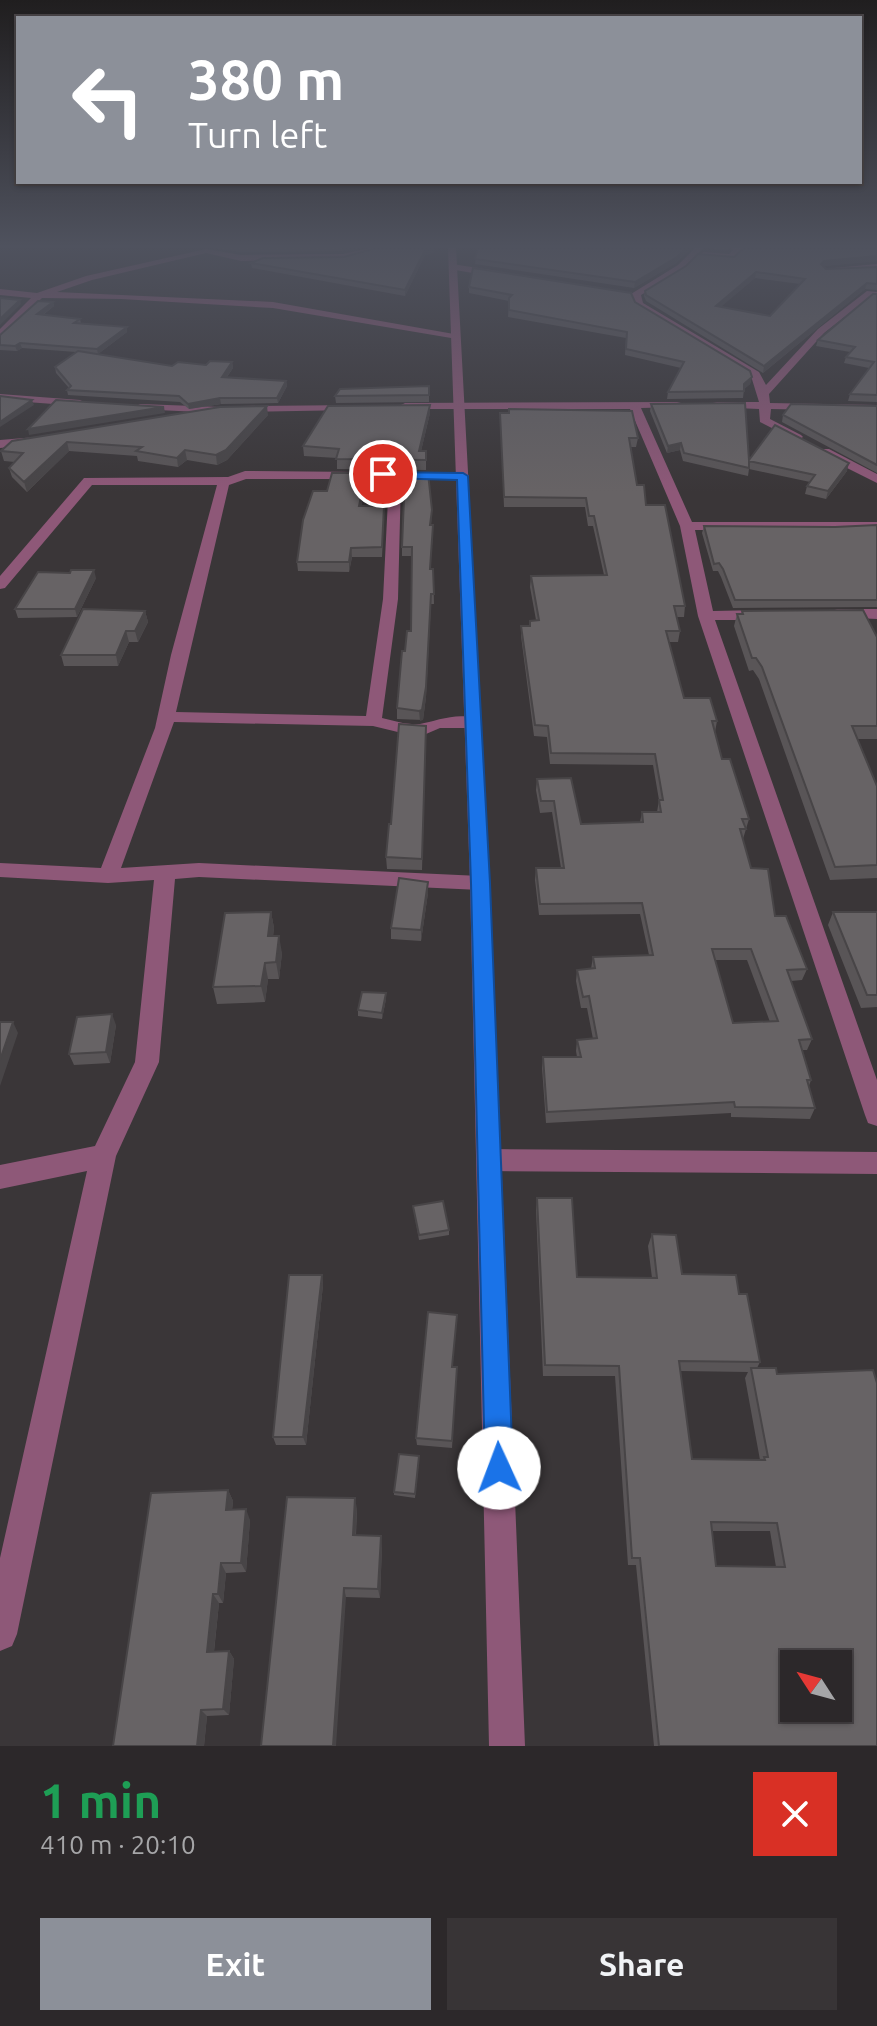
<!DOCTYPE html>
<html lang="en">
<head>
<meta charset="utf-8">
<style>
  :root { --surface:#2c282a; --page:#383436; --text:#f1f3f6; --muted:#a6a6a8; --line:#484447; --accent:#8c9099 }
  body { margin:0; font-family:Ubuntu,sans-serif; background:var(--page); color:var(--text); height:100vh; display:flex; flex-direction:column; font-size:30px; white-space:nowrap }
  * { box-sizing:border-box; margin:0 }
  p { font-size:26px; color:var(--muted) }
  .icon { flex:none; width:44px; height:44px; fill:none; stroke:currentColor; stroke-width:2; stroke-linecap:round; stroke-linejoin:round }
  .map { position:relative; height:1746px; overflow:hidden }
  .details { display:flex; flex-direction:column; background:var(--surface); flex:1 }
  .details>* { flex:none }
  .guide { position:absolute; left:16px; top:16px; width:846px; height:168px; border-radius:0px; box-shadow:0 2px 6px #0004,0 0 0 2px var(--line); background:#8c9099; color:#fff; overflow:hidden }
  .needle { width:52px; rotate:306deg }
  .buttons { position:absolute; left:780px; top:1650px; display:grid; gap:16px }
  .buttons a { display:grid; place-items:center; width:72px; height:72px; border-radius:0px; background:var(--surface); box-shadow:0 2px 6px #0004,0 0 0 2px var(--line); font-size:40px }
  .pin { position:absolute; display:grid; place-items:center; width:68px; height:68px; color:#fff; margin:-34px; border:4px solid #fff; border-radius:50%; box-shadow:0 2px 8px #0007 }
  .me { position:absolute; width:88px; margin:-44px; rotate:358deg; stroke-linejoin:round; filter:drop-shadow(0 0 6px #0008) }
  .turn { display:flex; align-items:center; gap:28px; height:168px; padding:0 40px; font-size:36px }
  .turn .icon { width:104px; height:104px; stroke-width:2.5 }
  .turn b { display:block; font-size:56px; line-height:68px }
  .round { display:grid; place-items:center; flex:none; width:84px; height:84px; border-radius:0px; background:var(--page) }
  .summary { display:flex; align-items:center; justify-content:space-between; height:136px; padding:0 40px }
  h1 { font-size:48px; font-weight:700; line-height:60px; color:#1e9e55 }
  .button { display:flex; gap:16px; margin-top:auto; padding:16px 40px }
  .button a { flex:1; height:92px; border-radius:0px; background:var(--accent); color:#fff; font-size:32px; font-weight:700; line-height:92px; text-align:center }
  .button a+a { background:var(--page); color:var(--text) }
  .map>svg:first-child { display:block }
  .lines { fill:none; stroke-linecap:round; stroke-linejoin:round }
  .minor { fill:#8e5878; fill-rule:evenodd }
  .tertiary { fill:#8e5878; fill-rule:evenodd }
  .wall { fill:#595557; fill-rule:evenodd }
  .shaded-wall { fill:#484547 }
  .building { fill:#676365; stroke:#484547; stroke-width:2; fill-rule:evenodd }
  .route { fill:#1a73e8; stroke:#114b97; stroke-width:2 }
</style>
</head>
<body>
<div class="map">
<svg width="877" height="1746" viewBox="0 0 877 1746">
  <rect width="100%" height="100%" fill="#3a3638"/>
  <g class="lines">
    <path class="minor" d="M370 248H384L343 260 241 261 206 253 92 280 57 292 273 302 454 334 457 339 273 308 121 299 42 298 0 338V329L31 298 0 295V289L37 293 86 276 206 249 241 255 343 254Z
      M695 248H703L684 269 641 295 643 303 759 372 766 385 818 329 867 291 877 292V298L871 296 824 333 769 394 770 403 877 405V411L771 409 770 419 801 435 803 437 797 441 760 422 759 409 713 407V403L717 402H759L751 376 636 306 631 294 678 265Z
      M731 248H744L731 260 700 254 704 252 729 254 733 250Z
      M452 264 497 271 501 274 497 277 449 269Z
      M877 264V270L827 272 823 269Z
      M0 394 80 400 86 403 80 406 0 400Z
      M677 402 681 403V407L641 408 692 522H877V530H695L713 611 761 610 769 615 761 620H715L877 1080V1126L868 1123 865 1115 698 616 680 526 630 409H405L399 406 405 403Z
      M140 404 221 407 227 410 221 413 136 409 134 407Z
      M357 405V409L353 410 241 412 235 409 241 406Z
      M36 437 40 438V444L0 448V440Z
      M821 449H829L877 474V483L821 455Z
      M245 471 467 473 469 476 463 480 401 479 398 599 382 718C394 721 407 725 420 724 437 721 466 709 481 723L472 728H440L426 734H406L373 726 174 722 121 868 199 863 480 876 487 878 490 883 487 888 480 890 199 877 175 879 159 1062 116 1156 17 1634 12 1646 0 1651V1558L87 1171 0 1189V1165L95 1146 135 1062 154 880 108 883 0 877V863L101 868 155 728 171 655 217 485H92L5 588 0 589V576L84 478 228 477ZM246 479H389L383 599 366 716 176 712 229 485Z
      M837 609H877V619L832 617V611Z
      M490 1149 877 1152V1174L490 1171 481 1168 477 1160 481 1152Z"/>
    <path class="tertiary" d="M448 248H456L490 883 525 1746H489L470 883Z"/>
  </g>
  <path class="wall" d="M213 248H364L343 251 241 252Z
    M478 248H691L676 263 634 288 475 264Z
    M708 248H729L728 251Z
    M877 248V261L823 266 826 269 877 267V290L865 289 763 373 646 301 644 296 645 291 734 257ZM755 278 800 284 770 316 720 307Z
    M433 253 425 255 405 296 252 268 251 263Z
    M469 287 635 302 752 377 750 384 744 389 743 398 667 399 668 392 681 368 625 355 626 338 508 317 509 301 469 293Z
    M877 294V402L848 401 850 394 869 368 844 363 846 357 850 352 816 346 818 340Z
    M53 302 54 306 43 315 80 319 81 323 127 327V332L98 354 172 366 206 365 232 362 233 368 227 377 286 381 287 386 278 403 221 404 189 409 180 402 68 395 67 390 69 388 56 373 55 367 76 352 22 348 17 351 0 350V335Z
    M429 386V402L336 403 335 396Z
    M651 404 749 460 847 471 826 499 805 494 807 486 810 482 749 469 748 476 683 461 680 450 667 453 650 411Z
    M430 405V413L421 451H426V470L337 469V458L304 456 303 446Z
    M877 406V473L782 422 783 415Z
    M500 413 638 438 636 447H631L637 485 646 505 685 606 684 617H677L680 631 678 642H668L684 698 717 721 715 732 722 759 749 819 743 839 751 868 775 916 807 969 802 980 791 981 812 1039 807 1050H802L811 1080 809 1086 815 1108 810 1119 731 1117V1113L546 1123 542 1068 543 1057H577L576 1051 577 1040 593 1039 587 1008H581L576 981 577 970 591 969 593 957 649 955 640 914 539 915 535 880 536 868H561L552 812 540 813 536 790 537 779 581 824 640 822 642 812H657L659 800 653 765 550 764 547 737 534 736 521 636V626H529L530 621 536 620 530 587 531 576 604 575 593 526H588L585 507H504ZM715 960H747L770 1022 733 1023Z
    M268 415 227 460 217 465 187 460 178 467 138 461 137 456 69 451 27 492 12 477 9 468 15 462 4 461 1 451 12 441Z
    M366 473V482L361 506 384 516 382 557H352L349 572 298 571 297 562 327 491Z
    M432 510 431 525 433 534 430 569H433L434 604H431L426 697 423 720 397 719V708L405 651 411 631 412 556H402V547Z
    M877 525V607L733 608 721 577 718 571H713L702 533 704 526 835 527Z
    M96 578 77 617 18 618 15 609Z
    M145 611 148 622 138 642H129L118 666H64L61 655Z
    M742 611 877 637V739H857L877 786V878L830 880 759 679 753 670 749 671 734 626 737 614H741Z
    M426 737 422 870 387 869 386 857 391 824Z
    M428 893 421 941 391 939V928Z
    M271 912 274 928 273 936 282 953 279 979H268L265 1002 217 1004 213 987Z
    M833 912H877V1007L861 1008 828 925Z
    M386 999 382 1019 358 1016V1010Z
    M116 1025 110 1063 74 1065 69 1054Z
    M537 1198 577 1277 652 1278 648 1246 652 1234 682 1274 739 1294 760 1362 757 1368 877 1746H654L636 1565H628L615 1376H543L536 1210ZM680 1371 748 1372 745 1378 760 1460 692 1459ZM712 1531H770L776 1567 716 1566Z
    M413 1206 449 1230V1235L419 1240Z
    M322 1275 323 1285 306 1445H276L273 1437Z
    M452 1367H457L452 1448 417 1445 416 1438Z
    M419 1460 415 1498 394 1495V1492Z
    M228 1490 233 1501 232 1510 250 1520 246 1572 226 1573 223 1603H219L214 1652 229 1651 234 1659 229 1715 207 1716 204 1746H113Z
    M357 1509 356 1535 382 1546 380 1598 346 1597 261 1746Z"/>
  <path class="shaded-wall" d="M342 248H364L343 251Z
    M430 248H435L433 253 425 255 405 296V290L425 250Z
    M686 248H691L676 263 634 288 635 282Z
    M877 256V261L823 266 821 264 824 261Z
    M756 272 755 278 715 312 716 306Z
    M867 283 865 289 763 373 764 366Z
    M20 300 21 304 0 325V319Z
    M53 302 54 306 38 318 37 314Z
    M127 327V332L98 354 97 349Z
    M20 343 22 348 17 351 15 346Z
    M232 362 233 368 223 382 222 377Z
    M752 377 750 384 742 391 744 384Z
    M286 381 287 386 278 403 277 398Z
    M220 398 221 404 189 409 188 404Z
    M32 400 34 405 0 427V422Z
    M430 405V413L419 460V451Z
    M267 406 268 415 227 460 217 465 216 455Z
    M164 407 165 413 29 435 28 429Z
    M67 442 69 451 27 492 24 482Z
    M681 443 680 450 667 453 668 446Z
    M185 450 187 460 178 467 177 458Z
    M849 463 847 471 826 499 828 491Z
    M366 473V482L360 516 359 506Z
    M351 548 352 557 349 572V562Z
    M94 570 96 578 77 617 75 609Z
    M431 594 426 697 423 720 420 721 419 711Z
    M145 611 148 622 138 642 135 631Z
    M126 631 129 642 118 666 116 655Z
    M428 882V893L421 941V930Z
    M271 912 274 928 271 953 268 936Z
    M279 936 282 953 279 979 276 962Z
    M265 963 268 979 265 1002 261 986Z
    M386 993V999L382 1019V1013Z
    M112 1014 116 1025 110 1063 106 1052Z
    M13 1022 18 1033 0 1086V1060Z
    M322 1275 323 1285 306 1445 303 1437Z
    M228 1490 233 1501 231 1521 226 1510Z
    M355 1498 357 1509 355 1545 353 1535Z
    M246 1509 250 1520 246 1572 241 1563Z
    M381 1536 382 1546 380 1598 378 1589Z
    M221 1563 226 1573 223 1603 218 1594Z
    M344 1588 346 1597 336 1746H333Z
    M213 1594 219 1603 213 1659 207 1652Z
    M229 1651 234 1659 229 1715 223 1709Z
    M201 1710 207 1716 204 1746H197Z"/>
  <path class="building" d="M376 248H430L425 250 405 290 251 263 263 258 344 257Z
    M478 248H686L677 257 635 282 475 259Z
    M744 248H877V256L824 261 821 264 826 269 877 267V284L867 283 764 366 646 295 645 291 686 266 698 254 734 257ZM756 272 805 279 770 316 716 306Z
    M473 268 631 293 635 302 750 371 752 377 744 384V391L668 392 684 362 626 349 627 332 509 310V298L512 295 469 287Z
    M873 294H877V395L850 394 874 362 846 357 855 347 818 340Z
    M0 298 20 300 0 319Z
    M38 301 53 302 37 314 80 319 74 323 127 327 97 349 20 343 15 346 0 345V335Z
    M78 351 172 366 178 362 206 365 210 361 232 362 222 377 286 381 277 398H220L188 404 179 396 67 390 71 386 55 367Z
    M429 386V395L335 396 340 389Z
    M0 396 32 400 0 422Z
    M56 400 164 407 28 429Z
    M745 403 749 460 775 425 849 463 828 491 807 486 815 475 749 461V468L684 453 681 443 668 446 651 404Z
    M791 404 877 406V465L783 415Z
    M430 405 419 451H426V460L336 459 339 449 303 446 328 406Z
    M267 406 226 450 216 455 185 450 177 458 136 451 142 447 67 442 24 482 9 468 23 453 1 451 12 441 220 407Z
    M509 409 632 411 638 438H629L637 485H644L646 505H665L685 606H674L680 631H666L684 698H710L717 721H712L722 759H730L749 819H742L746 829H740L751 868 768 869 775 916H786L807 969 787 970 812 1039 799 1040 811 1080H807L815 1108 735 1107 734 1102 547 1112 543 1057H581L577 1040 597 1038 589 996 583 997 577 970 595 968 593 957 653 955 642 903 540 904 536 868H564L554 801H541L537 779 571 778 581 824 643 822 642 812H661L659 800H663L655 754 551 753 548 726 535 725 521 626H530V621L539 620 531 576 607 575 594 516H589L586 498 504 497 500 413H509ZM712 949H751L778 1021 733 1023Z
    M332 473H366L359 506H384L382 547 351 548 349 562H297L303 520 313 491H327Z
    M405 473H428L432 510 430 525H433L430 569H433L434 594H431L426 687 422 710 419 711 397 708 402 651H405L407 631H411L412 547H402Z
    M877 525V600H735L723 569 719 563 714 564 704 526 835 527Z
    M71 570H94L75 609H15L38 572 70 573Z
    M83 609 145 611 135 631H126L116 655H61Z
    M863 610 877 637V726H852L877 786V865L835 867 762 667 756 658H752L737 614H743L742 611Z
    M399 724 426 726 422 859 386 857 389 824H391Z
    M399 878 428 882 421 930 391 928Z
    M271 912 268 936H279L276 962 265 963 261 986 213 987 225 913Z
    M833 912H877V995H867Z
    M362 992 386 993 382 1013 358 1010Z
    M112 1014 106 1052 69 1054 77 1017Z
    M0 1022H13L0 1060Z
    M537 1198H572L577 1277 657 1278 652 1234 676 1235 682 1274 736 1275 739 1294H747L760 1362 679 1361 692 1459 765 1460 764 1457H768L751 1368H776L777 1374 873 1370 877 1383V1746H659L640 1558H632L619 1366 545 1365ZM711 1522 777 1523 785 1567 716 1566ZM794 1664H838V1708H794Z
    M443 1201 449 1230 419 1235 413 1206Z
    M289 1275H322L303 1437H273Z
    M428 1312 457 1315 452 1367H457L452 1441 416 1438Z
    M399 1454 419 1456 415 1494 394 1492Z
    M228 1490 226 1510 246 1509 241 1563H221L218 1594H213L207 1652 229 1651 223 1709 201 1710 197 1746H113L151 1493Z
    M287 1497 355 1498 353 1535 381 1536 378 1589 344 1588 333 1746H261Z"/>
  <linearGradient id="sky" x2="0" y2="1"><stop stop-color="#201e1f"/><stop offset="0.5" stop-color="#4f525e"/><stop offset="1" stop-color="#4f525e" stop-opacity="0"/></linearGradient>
  <rect width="877" height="492" fill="url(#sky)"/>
  <path class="route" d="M379 472 463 473 468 476 490 883 513 1468 509 1478 499 1482 489 1478 485 1468 471 883 457 480 383 478 379 477Z"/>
</svg>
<div class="buttons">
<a><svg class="needle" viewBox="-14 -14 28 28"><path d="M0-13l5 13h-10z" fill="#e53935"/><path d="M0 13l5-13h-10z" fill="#a6a6a8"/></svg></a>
</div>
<div class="pin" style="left:383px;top:474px;background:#d93025"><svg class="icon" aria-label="arrive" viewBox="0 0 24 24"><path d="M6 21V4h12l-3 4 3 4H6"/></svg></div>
<svg class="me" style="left:499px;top:1468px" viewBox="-20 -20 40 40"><circle r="19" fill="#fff"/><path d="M0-13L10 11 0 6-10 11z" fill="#1a73e8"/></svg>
<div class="guide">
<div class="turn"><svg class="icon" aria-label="left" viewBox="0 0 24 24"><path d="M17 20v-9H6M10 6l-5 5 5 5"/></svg><div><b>380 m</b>Turn left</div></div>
</div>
</div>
<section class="details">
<div class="summary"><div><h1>1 min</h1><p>410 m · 20:10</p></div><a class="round" style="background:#d93025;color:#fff"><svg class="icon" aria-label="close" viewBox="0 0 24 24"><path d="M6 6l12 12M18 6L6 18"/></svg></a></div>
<div class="button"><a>Exit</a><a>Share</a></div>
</section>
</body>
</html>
